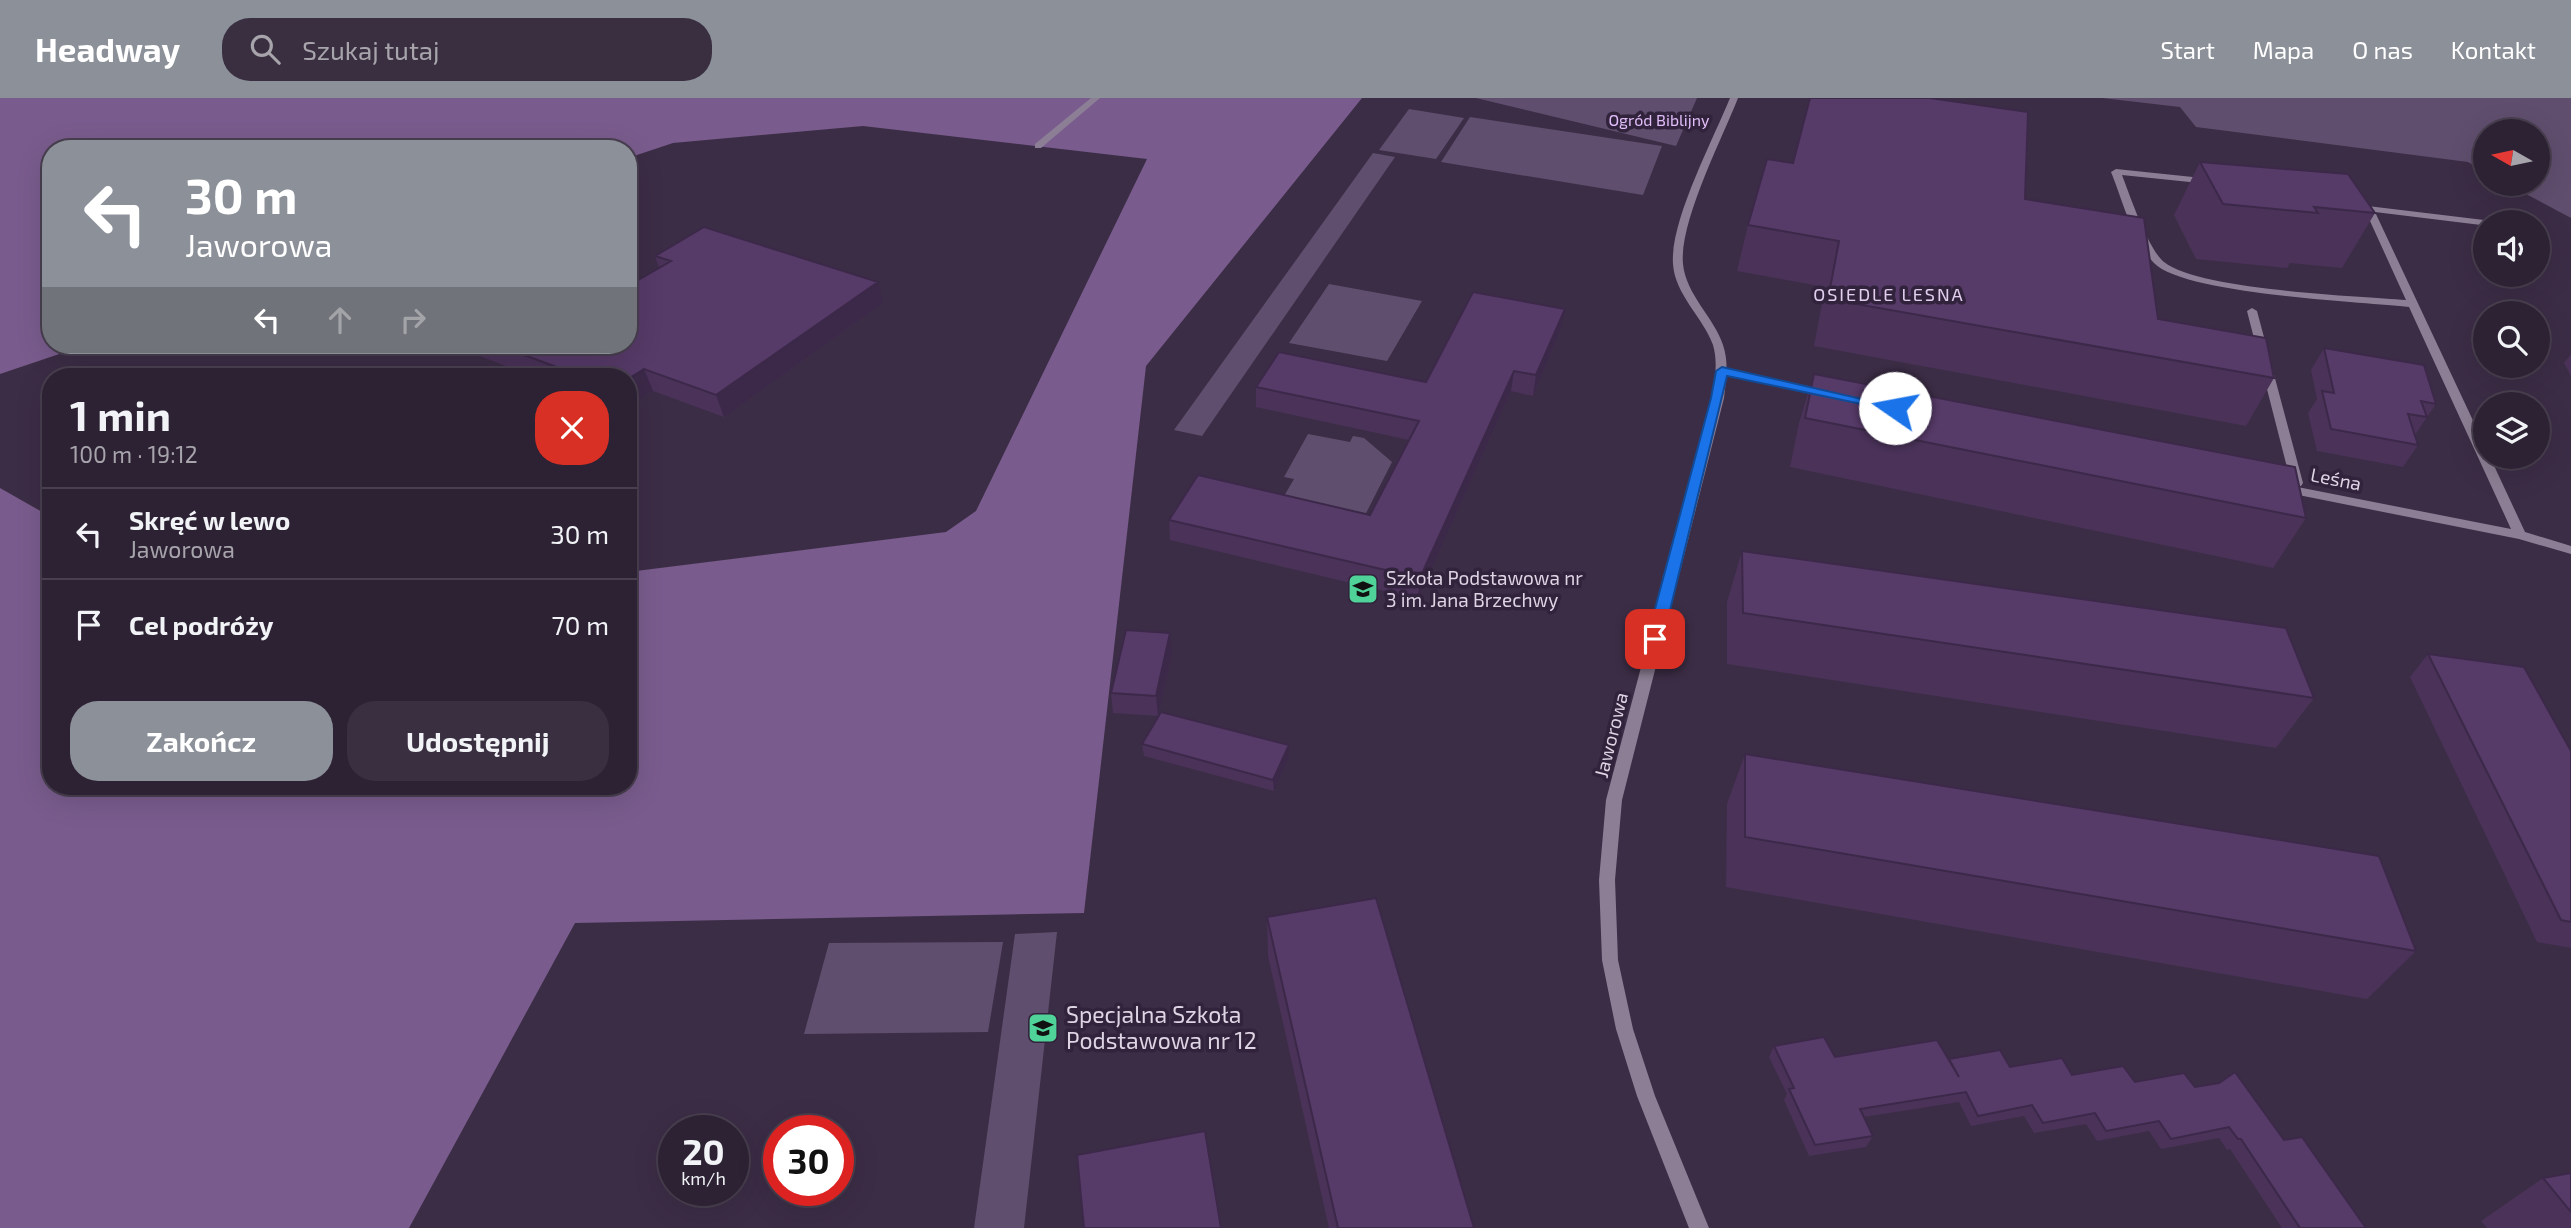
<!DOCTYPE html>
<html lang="pl">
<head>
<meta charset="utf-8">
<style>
  :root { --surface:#2d2234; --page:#392f40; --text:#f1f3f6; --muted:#a7a4ac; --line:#483f4f; --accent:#8c9099 }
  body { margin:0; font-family:"Exo 2",sans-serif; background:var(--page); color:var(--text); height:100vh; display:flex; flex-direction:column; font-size:26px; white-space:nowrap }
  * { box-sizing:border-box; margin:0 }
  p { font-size:23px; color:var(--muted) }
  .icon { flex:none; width:38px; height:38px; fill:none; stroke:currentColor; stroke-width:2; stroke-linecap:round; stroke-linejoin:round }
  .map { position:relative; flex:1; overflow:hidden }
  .panel { position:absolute; left:42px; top:270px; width:595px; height:427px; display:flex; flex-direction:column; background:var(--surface); border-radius:28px; box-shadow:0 7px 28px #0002,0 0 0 2px var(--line) }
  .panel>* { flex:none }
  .hud { position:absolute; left:42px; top:42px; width:595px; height:214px; border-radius:28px; box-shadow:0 7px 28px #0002,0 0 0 2px var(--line); background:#8c9099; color:#fff; overflow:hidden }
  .needle { width:46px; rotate:279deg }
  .buttons { position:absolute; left:2473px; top:21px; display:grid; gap:14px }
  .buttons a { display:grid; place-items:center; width:77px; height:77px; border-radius:50%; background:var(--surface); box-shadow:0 7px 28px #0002,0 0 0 2px var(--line); font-size:35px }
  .speed { position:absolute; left:658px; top:1017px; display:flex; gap:14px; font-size:35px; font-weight:700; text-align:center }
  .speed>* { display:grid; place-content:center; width:91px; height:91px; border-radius:50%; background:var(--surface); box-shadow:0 7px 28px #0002,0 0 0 2px var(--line); line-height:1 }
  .speed small { font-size:18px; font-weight:400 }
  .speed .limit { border:10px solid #d22; background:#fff; color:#111 }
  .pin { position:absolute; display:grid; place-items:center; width:60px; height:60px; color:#fff; margin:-30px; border-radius:14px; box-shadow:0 4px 10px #0006 }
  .me { position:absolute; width:77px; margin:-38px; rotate:282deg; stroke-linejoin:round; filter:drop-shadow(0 0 5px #0008) }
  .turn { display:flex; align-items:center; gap:24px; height:147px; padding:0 28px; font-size:32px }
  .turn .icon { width:91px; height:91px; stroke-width:2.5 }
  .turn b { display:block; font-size:49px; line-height:60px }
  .lanes { display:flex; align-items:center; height:66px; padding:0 28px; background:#0003; justify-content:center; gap:35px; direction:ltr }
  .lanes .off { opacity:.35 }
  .round { display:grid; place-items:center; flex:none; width:74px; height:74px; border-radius:28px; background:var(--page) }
  .headline { display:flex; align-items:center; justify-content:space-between; height:119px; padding:0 28px }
  h1 { font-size:42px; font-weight:700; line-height:52px }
  .action { display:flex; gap:14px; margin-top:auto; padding:14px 28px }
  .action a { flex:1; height:80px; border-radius:28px; background:var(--accent); color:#fff; font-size:28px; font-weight:700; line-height:80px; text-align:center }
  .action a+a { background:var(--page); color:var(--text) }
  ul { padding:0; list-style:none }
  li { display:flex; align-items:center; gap:21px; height:91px; padding:0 28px; border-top:2px solid var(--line) }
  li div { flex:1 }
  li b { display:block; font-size:26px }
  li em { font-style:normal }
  header { display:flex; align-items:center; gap:42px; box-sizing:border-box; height:98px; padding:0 35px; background:var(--accent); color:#fff }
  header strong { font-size:33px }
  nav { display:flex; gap:38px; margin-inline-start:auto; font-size:24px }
  .search { width:490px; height:63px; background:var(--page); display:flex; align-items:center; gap:18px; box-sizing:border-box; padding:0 24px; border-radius:28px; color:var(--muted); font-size:26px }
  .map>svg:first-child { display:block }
  .green { fill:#604e6e }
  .forest { fill:#795c8d }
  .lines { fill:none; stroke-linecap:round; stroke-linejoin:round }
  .minor { fill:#8c7f95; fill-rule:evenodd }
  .tertiary { fill:#8c7f95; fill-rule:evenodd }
  .wall { fill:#4a3259 }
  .shaded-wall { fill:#3c2949 }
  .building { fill:#563a68; stroke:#3c2949; stroke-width:2 }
  .route { fill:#1a73e8; stroke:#114b97; stroke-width:2 }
  .labels { text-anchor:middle; stroke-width:7; stroke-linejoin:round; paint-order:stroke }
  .far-park-label { font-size:16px; fill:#e1befa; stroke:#32233c }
  .far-neighbourhood-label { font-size:18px; letter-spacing:2px; fill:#e2cfef; stroke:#32233c }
  .street-label { font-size:19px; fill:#ddd4e4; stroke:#32233c }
  .poi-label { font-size:19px; fill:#ddd4e4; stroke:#32233c; text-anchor:start }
  .near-poi-label { font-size:23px; fill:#ddd4e4; stroke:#32233c; text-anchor:start }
</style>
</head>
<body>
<header>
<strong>Headway</strong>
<div class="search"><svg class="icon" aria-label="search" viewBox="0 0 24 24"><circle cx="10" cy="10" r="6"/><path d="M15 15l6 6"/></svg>Szukaj tutaj</div>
<nav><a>Start</a><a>Mapa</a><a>O nas</a><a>Kontakt</a></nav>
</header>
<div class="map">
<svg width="2571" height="1130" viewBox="0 0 2571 1130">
  <rect width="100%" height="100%" fill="#3c2d46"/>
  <path class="green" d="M1476 0H1697L1676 48Z
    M2102 0H2571V120L2507 86H2538V33H2485V74L2468 64 2196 29 2180 9Z
    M1409 11 1464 20 1436 61 1379 52Z
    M1470 19 1662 48 1643 97 1441 64Z
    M1373 55 1395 59 1202 338 1174 332Z
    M1329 186 1422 203 1387 263 1289 245Z
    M1308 336 1350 344 1353 338 1364 340 1392 364 1358 431 1280 405 1294 381 1284 379Z
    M1057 834 1024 1130H974L1015 836Z
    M1003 844 988 934 804 936 829 845Z"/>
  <path class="forest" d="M0 0H1362L1146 268 1084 815 575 825 409 1130H0V390L51 419V688H628V474L946 434 976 413 1147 61 863 28 673 45 628 60V51H51V247H86L0 276Z"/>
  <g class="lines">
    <path class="minor" d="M1091 0H1100L1041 50H1035V46Z
      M2116 71 2212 81 2214 83 2209 86 2122 77C2130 98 2148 151 2164 164 2199 192 2356 198 2406 202L2365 112 2351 110V106L2484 122 2486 124 2481 127 2375 114 2485 348V359H2490L2525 434 2571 448V456L2519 441 2278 393 2276 390 2282 386 2511 431 2409 209C2362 204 2183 196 2154 165 2132 142 2123 103 2111 74Z
      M2252 210 2257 213 2303 385 2301 388H2293L2291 385 2247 213Z
      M1722 270 1827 292 1833 295 1827 298 1718 275 1716 273Z"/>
    <path class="tertiary" d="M1730 0H1738C1722 41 1679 124 1683 166 1686 197 1714 219 1723 247 1729 264 1726 282 1724 300L1622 702 1615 782 1618 862 1633 931 1655 998 1709 1130H1689L1637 998 1616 931 1602 862 1599 782 1606 702 1712 300C1715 282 1718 264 1713 247 1703 219 1675 197 1673 166 1670 123 1713 42 1730 0Z"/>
  </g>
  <path class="wall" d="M2200 64 2375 115 2342 170 2290 165 2287 170 2196 161 2174 117Z
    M2025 101 2158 221 2274 280 2246 328 1814 248 1825 189 1737 173 1748 127Z
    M655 158 883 205 724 319 653 293 628 309V278H532L469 254 465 247H628L659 170Z
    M1561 231 1533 298 1511 293 1418 501 1170 442 1169 422 1370 417 1409 342 1256 309V289L1426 284Z
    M2324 250 2436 306 2415 337 2418 347 2403 369 2317 353 2308 315 2317 301 2311 272Z
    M2571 256V278L2564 265Z
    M1814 276 2306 420 2273 470 1790 369 1799 325Z
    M1742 453 2314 600 2276 650 1727 566V504Z
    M1172 556 1158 618 1289 659 1274 693 1144 658 1142 646 1158 618 1113 615 1111 595Z
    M2428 556 2571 653V850L2537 844 2410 579Z
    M1745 656 2416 853 2367 901 1726 789 1727 706Z
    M1267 819 1474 1130H1329L1268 858Z
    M1774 948 1835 959 1948 962 1949 961 2135 984 2195 989 2284 1042 2366 1130H2282L2230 1051 2227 1052 2219 1040 2161 1051 2149 1033 2097 1043 2086 1026 2034 1035 2024 1018 1971 1028 1959 1004 1864 1019 1873 1038 1866 1049 1809 1058 1784 1002 1787 996 1769 959Z
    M2571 1075V1130H2487L2481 1123 2543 1080Z"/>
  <path class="shaded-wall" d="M878 184 883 205 724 319 716 297Z
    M1565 211 1561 231 1533 298 1536 277Z
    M644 271 653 293 628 309V281Z
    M1514 273 1511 293 1418 501 1420 480Z
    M1170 535 1172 556 1158 618 1156 598Z
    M1289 647V659L1274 693 1273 682Z"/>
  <path class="building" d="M1810 0H1930L2028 14 2025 101 2144 120 2158 221 2266 240 2274 280 1828 201 1839 143 1748 127 1767 61 1793 65Z
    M2200 64 2348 76 2375 115 2314 109 2318 115 2223 106Z
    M704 129 878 184 716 297 644 271 628 281V278H581L497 247H628V188L671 163 655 158Z
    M1473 194 1565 211 1536 277 1514 273 1420 480 1169 422 1198 377 1370 417 1419 323 1256 289 1279 254 1426 284Z
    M2324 250 2424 267 2436 306 2421 303 2427 319 2408 316 2418 347 2331 331 2322 293 2334 295Z
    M1814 276 2295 369 2306 420 1805 320Z
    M1742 453 2286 530 2314 600 1743 515Z
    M1126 532 1170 535 1156 598 1111 595Z
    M2428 556 2524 569 2571 653V824L2561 822Z
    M1161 614 1289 647 1273 682 1142 646Z
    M1745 656 2379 758 2416 853 1745 739Z
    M1376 800 1474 1130H1338L1267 819Z
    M1824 939 1835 959 1937 942 1959 979 1949 961 2000 952 2010 969 2062 960 2072 977 2123 968 2135 984 2184 975 2195 989 2219 985 2235 974 2284 1042 2302 1039 2366 1130H2300L2241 1041H2238L2229 1029 2171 1041 2159 1023 2106 1033 2095 1015 2043 1025 2032 1007 1978 1018 1966 994 1860 1011 1873 1038 1815 1047 1789 991 1794 990 1774 948Z
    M1205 1033 1221 1130H1084L1077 1057Z
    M2571 1075V1114L2543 1080Z"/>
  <path class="route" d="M1722 269 1901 310 1895 313 1727 278 1663 541 1655 547 1647 541 1711 300 1716 273Z"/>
  <defs>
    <g id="school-square" transform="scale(1.575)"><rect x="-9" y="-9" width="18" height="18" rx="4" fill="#4fd399" stroke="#32233c"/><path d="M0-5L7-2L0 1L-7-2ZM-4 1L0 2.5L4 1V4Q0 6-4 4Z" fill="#111"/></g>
  </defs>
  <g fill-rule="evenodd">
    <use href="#school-square" x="1363" y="491"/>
    <use href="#school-square" x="1043" y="930"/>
  </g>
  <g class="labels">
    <g class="far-park-label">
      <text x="1659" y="28">Ogród Biblijny</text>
    </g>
    <g class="far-neighbourhood-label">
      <text x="1889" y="203">OSIEDLE LESNA</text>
    </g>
    <g class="street-label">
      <text transform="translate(2336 381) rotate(11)" y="7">Leśna</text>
      <text transform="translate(1611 637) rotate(-76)" y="7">Jaworowa</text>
    </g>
    <g class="poi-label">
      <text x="1386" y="487">Szkoła Podstawowa nr<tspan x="1386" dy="22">3 im. Jana Brzechwy</tspan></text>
    </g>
    <g class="near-poi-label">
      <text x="1066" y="925">Specjalna Szkoła<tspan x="1066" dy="26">Podstawowa nr 12</tspan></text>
    </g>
  </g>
</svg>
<div class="buttons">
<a><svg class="needle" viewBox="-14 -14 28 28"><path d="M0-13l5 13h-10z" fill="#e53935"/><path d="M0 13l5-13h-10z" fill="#a7a4ac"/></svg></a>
<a><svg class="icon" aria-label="sound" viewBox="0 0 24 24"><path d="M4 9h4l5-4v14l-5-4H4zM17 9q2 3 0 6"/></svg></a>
<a><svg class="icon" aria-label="search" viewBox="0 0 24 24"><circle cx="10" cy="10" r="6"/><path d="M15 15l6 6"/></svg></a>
<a><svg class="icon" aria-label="layers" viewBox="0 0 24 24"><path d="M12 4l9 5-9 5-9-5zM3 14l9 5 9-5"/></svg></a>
</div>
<div class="speed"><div>20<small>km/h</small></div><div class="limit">30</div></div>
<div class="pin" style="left:1655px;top:541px;background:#d93025"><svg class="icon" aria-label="arrive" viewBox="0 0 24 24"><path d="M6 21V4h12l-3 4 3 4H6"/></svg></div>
<svg class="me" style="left:1895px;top:310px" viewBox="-20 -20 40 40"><circle r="19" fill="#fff"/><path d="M0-13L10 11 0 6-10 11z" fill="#1a73e8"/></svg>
<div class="hud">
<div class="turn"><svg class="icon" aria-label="left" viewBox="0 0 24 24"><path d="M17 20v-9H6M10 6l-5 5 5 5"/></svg><div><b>30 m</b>Jaworowa</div></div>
<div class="lanes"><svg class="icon" aria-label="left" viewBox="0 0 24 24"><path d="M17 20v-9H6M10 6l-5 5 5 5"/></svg><svg class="icon off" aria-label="ahead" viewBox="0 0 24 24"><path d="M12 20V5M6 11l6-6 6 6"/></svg><svg class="icon off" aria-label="right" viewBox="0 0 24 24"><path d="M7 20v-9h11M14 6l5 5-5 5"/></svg></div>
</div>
<section class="panel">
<div class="headline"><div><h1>1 min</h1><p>100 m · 19:12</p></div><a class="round" style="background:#d93025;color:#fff"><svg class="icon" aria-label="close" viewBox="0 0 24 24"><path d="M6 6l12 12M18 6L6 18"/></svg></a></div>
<ul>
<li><svg class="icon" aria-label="left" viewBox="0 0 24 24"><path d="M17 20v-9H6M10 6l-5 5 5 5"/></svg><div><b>Skręć w lewo</b><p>Jaworowa</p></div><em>30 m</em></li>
<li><svg class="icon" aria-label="arrive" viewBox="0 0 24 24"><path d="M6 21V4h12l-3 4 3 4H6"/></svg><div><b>Cel podróży</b></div><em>70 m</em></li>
</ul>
<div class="action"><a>Zakończ</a><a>Udostępnij</a></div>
</section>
</div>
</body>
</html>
